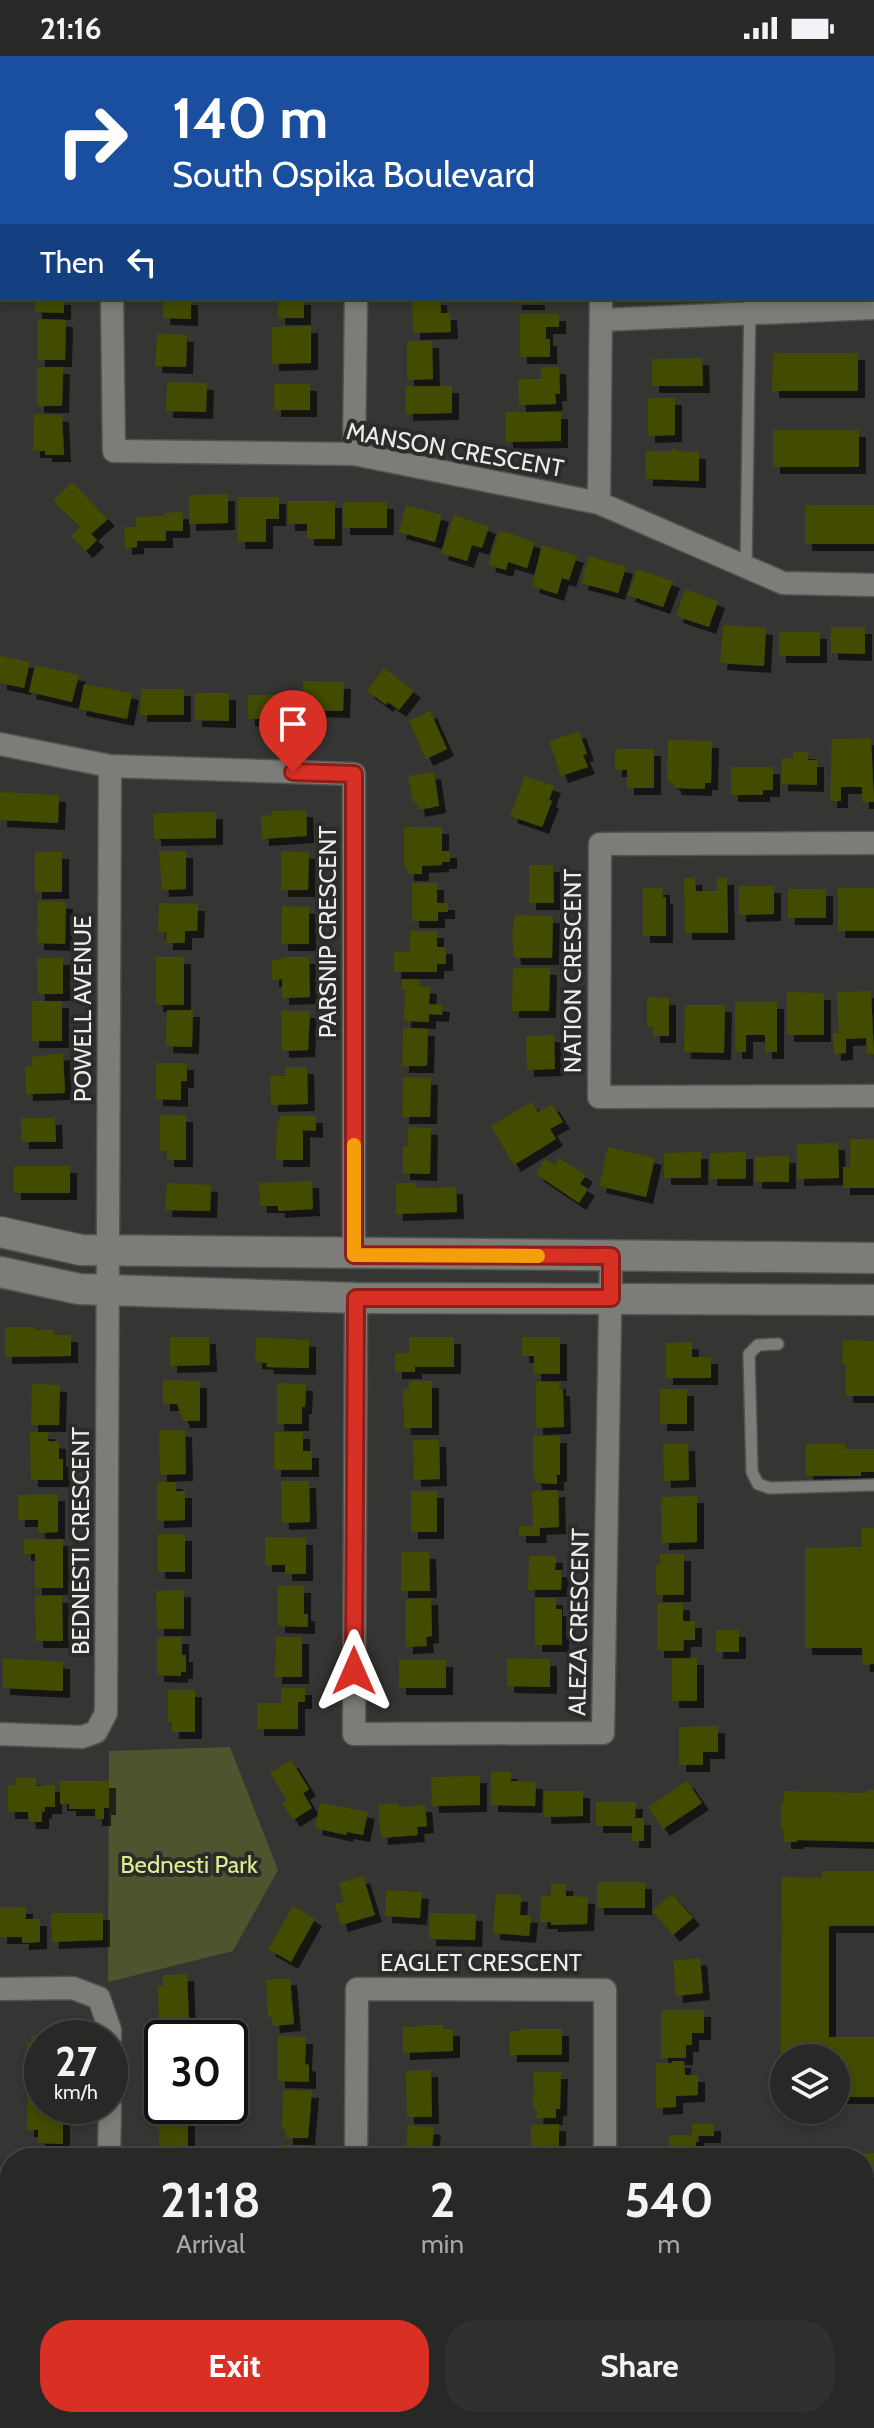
<!DOCTYPE html>
<html lang="en">
<head>
<meta charset="utf-8">
<style>
  :root { --surface:#282826; --page:#30302e; --text:#f1f3f6; --muted:#a5a6a7; --line:#444443; --accent:#d93025 }
  body { margin:0; font-family:Cabin,sans-serif; background:var(--page); color:var(--text); height:100vh; display:flex; flex-direction:column; font-size:30px; white-space:nowrap }
  * { box-sizing:border-box; margin:0 }
  p { font-size:26px; color:var(--muted) }
  .icon { flex:none; width:44px; height:44px; fill:none; stroke:currentColor; stroke-width:2; stroke-linecap:round; stroke-linejoin:round }
  .map { position:relative; flex:1; overflow:hidden }
  .side { position:absolute; left:0px; top:2092px; width:874px; height:280px; display:flex; flex-direction:column; background:var(--surface); border-radius:32px 32px 0 0; box-shadow:0 4px 12px #0003,0 0 0 2px var(--line) }
  .side>* { flex:none }
  .guide { position:absolute; left:0px; top:0px; width:874px; height:244px; box-shadow:0 4px 12px #0003,0 0 0 2px var(--line); background:#1a4fa0; color:#fff; overflow:hidden }
  .controls { position:absolute; left:770px; top:1988px; display:grid; gap:16px }
  .controls a { display:grid; place-items:center; width:80px; height:80px; border-radius:50%; background:var(--surface); box-shadow:0 4px 12px #0003,0 0 0 2px var(--line); font-size:40px }
  .speed { position:absolute; left:24px; top:1964px; display:flex; gap:16px; font-size:40px; font-weight:700; text-align:center }
  .speed>* { display:grid; place-content:center; width:104px; height:104px; border-radius:50%; background:var(--surface); box-shadow:0 4px 12px #0003,0 0 0 2px var(--line); line-height:1 }
  .speed small { font-size:20px; font-weight:400 }
  .speed .limit { border:4px solid #111; border-radius:12px; background:#fff; color:#111 }
  .pin { position:absolute; display:grid; place-items:center; width:68px; height:68px; color:#fff; margin:-82px -34px; border-radius:50% 50% 50% 0; rotate:-45deg; box-shadow:0 0 8px #0007 }
  .pin .icon { rotate:45deg }
  .me { position:absolute; width:88px; margin:-44px; rotate:0deg; stroke-linejoin:round; filter:drop-shadow(0 0 6px #0008) }
  .turn { display:flex; align-items:center; gap:28px; height:168px; padding:0 40px; font-size:36px }
  .turn .icon { width:104px; height:104px; stroke-width:2.5 }
  .turn b { display:block; font-size:56px; line-height:68px }
  .then { display:flex; align-items:center; height:76px; padding:0 40px; background:#0003; gap:16px; font-size:30px }
  .eta { display:flex; justify-content:space-evenly; align-items:center; height:136px; text-align:center }
  .eta b { font-size:48px; font-weight:700; line-height:56px }
  .cta { display:flex; gap:16px; margin-top:auto; padding:16px 40px }
  .cta a { flex:1; height:92px; border-radius:32px; background:var(--accent); color:#fff; font-size:32px; font-weight:700; line-height:92px; text-align:center }
  .cta a+a { background:var(--page); color:var(--text) }
  .status { display:flex; justify-content:space-between; align-items:center; height:56px; padding:0 40px; background:var(--surface); direction:ltr }
  .status svg { height:22px; fill:currentColor }
  .map>svg:first-child { display:block }
  .green { fill:#4f542f }
  .building { fill:#434b01; filter:url(#shadow) }
  .lines { fill:none; stroke-linecap:round; stroke-linejoin:round }
  .service-casing { stroke:#525350; stroke-width:14 }
  .minor-casing { stroke:#525350; stroke-width:25 }
  .secondary-casing { stroke:#525350; stroke-width:33 }
  .service { stroke:#7c7c79; stroke-width:11 }
  .minor { stroke:#7c7c79; stroke-width:22 }
  .secondary { stroke:#7c7c79; stroke-width:30 }
  .route-casing { stroke:#8d1f18; stroke-width:20 }
  .route { stroke:#d93025; stroke-width:14 }
  .slow { stroke:#f59e0b; stroke-width:14 }
  .labels { text-anchor:middle; stroke-width:8; stroke-linejoin:round; paint-order:stroke }
  .street-label { font-size:24px; fill:#ebecea; stroke:#2b2b29 }
  .park-label { font-size:24px; fill:#deed8f; stroke:#2b2b29 }
</style>
</head>
<body>
<div class="status"><b>21:16</b><svg viewBox="0 0 49 12"><path d="M0 12V9h3v3zM5 12V6h3v6zM10 12V3h3v9zM15 12V0h3v12zM26 1h20v11H26zM47 4h2v5h-2z"/></svg></div>
<div class="map">
<svg width="874" height="2372" viewBox="0 0 874 2372">
  <defs>
    <filter id="shadow"><feDropShadow dx="7" dy="7" stdDeviation="0" flood-color="#0009"/></filter>
  </defs>
  <rect width="100%" height="100%" fill="#353533"/>
  <path class="green" d="M230 1691 278 1814 233 1895 108 1926 109 1695Z"/>
  <path class="building" d="M35 242H64V257L35 256Z
    M164 242H191V263L163 262Z
    M278 242H304V262H278Z
    M412 242H440L441 257H450L451 276 413 277Z
    M515 242H538V247H515Z
    M520 258H559V271H546V283H550V301H520Z
    M38 263 66 264 65 304H38Z
    M311 270V307L272 308V271Z
    M157 277 187 279 186 311 155 310Z
    M407 285H432L433 323 407 324Z
    M773 297H858V335H772Z
    M702 302 703 330H652V303Z
    M37 311H63L62 350H37Z
    M541 311H559L560 338H555L556 348 519 349 518 323H541Z
    M167 326 207 327 206 356 166 355Z
    M274 328H310V354H274Z
    M406 330H452V357L406 358Z
    M648 342H675V379L648 380Z
    M505 356H561V385L506 386Z
    M34 358 62 359 64 399H45V395H33Z
    M773 374H859V411H773Z
    M672 393H676V395L699 396V425L646 423V395H672Z
    M72 426 108 463 91 478 97 484 86 495 71 480 80 471 53 445Z
    M228 438V467L189 468V439Z
    M238 441H279V463H266V486H238Z
    M288 445H335V483H307V468H288Z
    M343 446H387V472H343Z
    M406 449 442 459 435 486 399 476Z
    M805 449H874V488H805Z
    M183 456V475H166V485H137V491L125 492 124 471H136V461L165 460 164 457Z
    M454 459 489 471 482 492 472 489 467 505 441 497Z
    M499 474 535 486 527 512 508 506 506 514 488 509Z
    M542 489 577 500 569 524 562 522 557 538 532 530Z
    M589 500 626 511 618 537 581 527Z
    M637 513 673 525 663 551 628 539Z
    M685 533 718 545 709 571 676 560Z
    M723 569 766 572 764 610 720 607Z
    M831 571H865V598L831 597Z
    M779 576H820V600H779Z
    M0 600 30 606 24 632 0 627Z
    M35 609 79 619 72 646 29 636Z
    M384 612 414 635 399 654 388 646 386 649 367 635Z
    M303 625 344 626 343 655 302 654Z
    M84 628 132 637 127 663 79 653Z
    M141 633H184V659H140Z
    M195 637H229V665L195 664Z
    M248 639H285V663H248Z
    M430 655 447 693 426 703 409 665Z
    M579 675 587 698 583 699 588 711 561 720 549 685Z
    M871 682 874 746H862V731H841V745H830L832 683Z
    M668 684 712 685 711 727H705V733L674 732V728L667 724Z
    M615 693H654V732H627V714H615Z
    M793 696H808V704H817V729L781 728 782 702 793 703Z
    M731 711H773V734H763V739H731Z
    M434 716 439 750 418 754 417 746 413 747 408 720Z
    M525 720 554 730 549 744 552 745 542 771 510 760Z
    M0 736 59 739 58 767 0 764Z
    M306 754 307 780 262 783 261 760 272 759 271 755Z
    M216 756V782L154 783 153 757Z
    M404 771H442V795H450V806H442V809L422 810V818H407V811H404Z
    M159 795H186V833L162 834Z
    M281 795 309 796 308 834H281Z
    M35 796H62V836H35Z
    M529 809H553L554 847H529Z
    M684 822H695L696 835H717V822H727L728 877H685Z
    M412 827H437V847H448V856H438V865H412Z
    M739 830H774V858L739 859Z
    M643 832H663V841H666V880H643Z
    M838 832H874V875H838Z
    M788 833H826V862H788Z
    M38 845 66 846 65 888 37 887Z
    M159 847 198 848 197 875H185V887H166V876H158Z
    M282 850 309 851V888H281Z
    M515 859 553 860 552 902H514L512 879Z
    M410 875H437V891H446V908H437V916H394V896H410Z
    M156 901H184V949H156Z
    M281 901H309L310 941 282 942V923L272 924V904H281Z
    M37 902H63V938H38Z
    M513 912H550L549 955H512Z
    M402 923H420L419 930 430 931 429 948 443 949 442 959 429 958V966L404 965 405 934H401Z
    M871 935 874 998H867L866 982 846 983V997L834 998 833 977H839L837 936Z
    M787 936 824 937V979H787Z
    M647 941 669 942V980H653V971H647Z
    M32 945H62V985H32Z
    M735 946H777V996H765V979H746V996H735Z
    M685 949H725L724 997 684 996Z
    M167 954H193L192 991 166 990Z
    M281 955H310L308 994 282 995Z
    M403 972 428 973 427 1010H402Z
    M554 979 555 1013 527 1014 526 980Z
    M63 997 65 1037 26 1038 25 1011H32V1001Z
    M156 1007H187V1025H181V1044L156 1043Z
    M285 1011H307L308 1048 271 1049 270 1020H285Z
    M403 1021 431 1022 430 1061H402Z
    M531 1046 538 1056 552 1048 563 1066 550 1073 556 1083 514 1109 491 1070Z
    M160 1059H186V1104H167V1095H160Z
    M280 1060H316V1075L303 1074V1104H276L277 1065H280Z
    M21 1062H55L56 1086H22Z
    M408 1071 431 1072 430 1118 403 1117V1090H408Z
    M850 1083H874V1132H843V1111H850Z
    M838 1087 839 1122 797 1123V1088Z
    M608 1091 655 1102 646 1141 599 1130Z
    M701 1096V1122H664V1097Z
    M746 1096V1123H710V1097Z
    M789 1100V1126H755V1101Z
    M559 1102 586 1119 580 1128 588 1133 579 1147 536 1118 545 1103 555 1109Z
    M14 1110H70V1137H14Z
    M312 1125 313 1153 278 1155V1150H260L259 1127Z
    M167 1127 211 1129 210 1155 165 1154Z
    M396 1127H416V1132L456 1131 457 1156 396 1158Z
    M5 1271H35V1274H54V1279H71V1300L5 1301Z
    M170 1281H209L210 1309 170 1310Z
    M256 1281 309 1284V1312L266 1311 267 1307 255 1306Z
    M409 1281H454V1311H415V1316H395V1297H409Z
    M522 1281H560V1318H534V1300H522Z
    M843 1284 874 1285V1340H846V1308H842Z
    M692 1286V1301H711V1322H666V1287Z
    M163 1324 200 1325V1365H183L177 1348H163Z
    M409 1325H432V1372H404L403 1333H409Z
    M536 1326H559V1333H563L564 1371 536 1372Z
    M277 1327 306 1328 305 1351H302V1368H277Z
    M32 1328 60 1329 59 1369H31Z
    M660 1333H687V1368H660Z
    M159 1374H185L186 1418 160 1419Z
    M30 1376H48V1385L59 1386V1403H63V1424H31Z
    M274 1376H303V1395H312V1414H274Z
    M533 1380H560V1419H557V1428L535 1427V1422H533Z
    M413 1384H439L440 1423 414 1424Z
    M663 1388H688L689 1424 664 1425Z
    M806 1388H845V1393H874V1416H861V1420H806Z
    M281 1425H309L310 1466 282 1467Z
    M157 1426H176V1435H185V1464L157 1465Z
    M558 1434 559 1471 539 1472 540 1480H519V1470H533L532 1435Z
    M411 1435H437V1476H411Z
    M58 1438V1476L38 1477V1464H18V1439Z
    M697 1440V1486L662 1487 661 1441Z
    M862 1472H874V1608L863 1609 862 1592H805V1492L862 1491Z
    M158 1478H185V1516H158Z
    M265 1481 306 1482V1518H285V1509H265Z
    M24 1483H63V1532H35V1498H24Z
    M401 1496H429L430 1535H401Z
    M660 1498H684V1539H656V1509H660Z
    M529 1500H556L555 1514H562L561 1534H528Z
    M278 1530H304V1558H308V1571L278 1570Z
    M184 1534V1573H157L156 1535Z
    M35 1540H62L63 1585H36Z
    M431 1542 432 1580 426 1581 427 1590 406 1591V1543Z
    M535 1542H556V1553H562V1589H535Z
    M657 1547H683V1565H695V1584H684L683 1595H657Z
    M716 1574H739V1596H716Z
    M157 1581H182V1599H186V1616H181V1620L157 1619Z
    M276 1581H302V1621H275Z
    M3 1602 63 1606V1635L3 1632Z
    M507 1602 550 1603V1631L507 1630Z
    M672 1602H697V1645H672Z
    M399 1604H446V1632H399Z
    M281 1632H305V1646H298V1673H257V1647H281Z
    M168 1634H195V1676H172V1666H168Z
    M718 1670V1696H703V1709H679V1671Z
    M291 1704 309 1733 303 1737 312 1752 293 1764 282 1747 287 1744 270 1717Z
    M491 1716H511V1725L536 1726 535 1750 491 1749Z
    M480 1720V1749L432 1750 431 1721Z
    M16 1722H36V1730L55 1729V1751H45V1755L42 1756V1766H29L28 1756H8V1729H16Z
    M60 1725H109V1752H104V1763H95V1753H69V1748H60Z
    M687 1725 702 1747 663 1773 648 1751Z
    M867 1734H874V1786L797 1784V1786H784V1774H781V1746H784V1735L867 1737Z
    M544 1735H583V1760L544 1761Z
    M596 1746H636L635 1762H644V1785H632V1770H596Z
    M320 1747 368 1756 363 1779 347 1776 346 1779 315 1772Z
    M398 1747 399 1751 425 1749 427 1770 417 1771 418 1779 381 1782 378 1749Z
    M822 1815H874V1870H829V1981H874V2041H836V2002H784V2030H780L782 1821 822 1822Z
    M363 1820 375 1859 341 1869 335 1848 344 1846 339 1827Z
    M597 1826H645V1852H597Z
    M551 1828H566V1840L588 1841 587 1868 551 1869V1866H540L541 1840H551Z
    M386 1834 422 1836 420 1862 385 1860Z
    M496 1838 521 1839 520 1859 531 1860 529 1880 493 1877Z
    M672 1838 693 1862 673 1879 652 1855Z
    M293 1850 315 1863 291 1906 268 1893Z
    M0 1851H26V1863H40V1886L22 1887V1881H0Z
    M51 1857H103V1884L52 1886Z
    M430 1857 476 1858 475 1884 429 1883Z
    M700 1902 703 1937 676 1940 673 1905Z
    M187 1918 189 1966 159 1967 158 1930H163V1919Z
    M290 1922 294 1968 273 1970 272 1961H268L266 1924Z
    M661 1954H704V1977H692V1989H686V2002H661Z
    M418 1969H443V1973H453V1995L403 1997V1971H418Z
    M521 1973H562V1999H510V1975H521Z
    M62 1974V1982H42V2011H28L27 1986H31V1979H39V1975Z
    M161 1978 189 1979V1982H161Z
    M278 1980 306 1981 305 2008 309 2009V2026L278 2025Z
    M672 2005H684L685 2019H698V2039L676 2040V2051L656 2052V2007H672Z
    M431 2014 432 2061H407L406 2015Z
    M534 2016H561L560 2053H556V2062H536L537 2053H533Z
    M28 2030H42V2050H63V2088L38 2087V2074H27Z
    M283 2034 312 2035 308 2082H286V2073H282Z
    M160 2050H188V2092H159V2073H155V2060H160Z
    M559 2068V2102H531V2069Z
    M692 2068H714V2080H697L694 2102H662V2094H669V2079H692Z
    M408 2069 434 2072 431 2102H405Z
    M278 2089H306V2102H278Z
    M28 2095H59V2102H28Z
    M874 2097V2133L864 2134V2102H837V2098Z
    M864 2240H870V2266H864Z
    M398 2362H469V2371L398 2372Z
    M533 2362H559V2372H533Z
    M659 2362H705L706 2372H659Z"/>
  <g class="lines">
    <g class="service-casing">
      <path id="service" d="M754 0V2
        M746 511 750 242
        M778 1288 758 1289 749 1298 752 1416 758 1428 770 1432 874 1429"/>
    </g>
    <g class="minor-casing">
      <path id="minor" d="M109 0V2
        M181 0 206 2
        M462 2V0
        M872 14H874
        M112 242 114 395 354 398 599 447 783 527 874 529
        M601 264 874 252
        M354 398 356 242
        M599 447 601 242
        M0 688 110 710 354 718V1199
        M874 787 600 788 599 1041 874 1040
        M356 1242 354 1678 603 1677 611 1200
        M0 1678 82 1681 96 1676 106 1657 110 710
        M0 1933 73 1932 99 1942 110 1974V1982
        M109 2102 110 2050
        M356 2102 357 1933 605 1934V2102
        M864 2201H874
        M108 2372V2362
        M353 2372V2362
        M603 2372V2362"/>
    </g>
    <g class="secondary-casing">
      <path id="secondary" d="M0 1176 81 1194 874 1202
        M0 1216 79 1233 108 1234 356 1242 874 1244"/>
    </g>
    <use href="#service" class="service"/>
    <use href="#minor" class="minor"/>
    <use href="#secondary" class="secondary"/>
  </g>
  <g class="lines">
    <g class="route-casing">
      <path id="route" d="M293 716 354 718V1199L611 1200V1242H356L354 1615"/>
    </g>
    <use href="#route" class="route"/>
    <path class="slow" d="M354 1089V1199L538 1200"/>
  </g>
  <g class="labels">
    <g class="street-label">
      <text transform="translate(455 394) rotate(10)" y="8">MANSON CRESCENT</text>
      <text transform="translate(328 876) rotate(-90)" y="8">PARSNIP CRESCENT</text>
      <text transform="translate(573 915) rotate(-90)" y="8">NATION CRESCENT</text>
      <text transform="translate(83 953) rotate(-90)" y="8">POWELL AVENUE</text>
      <text transform="translate(81 1485) rotate(-90)" y="8">BEDNESTI CRESCENT</text>
      <text transform="translate(579 1566) rotate(-89)" y="8">ALEZA CRESCENT</text>
      <text x="481" y="1915">EAGLET CRESCENT</text>
    </g>
    <g class="park-label">
      <text x="189" y="1817">Bednesti Park</text>
    </g>
  </g>
</svg>
<div class="controls">
<a><svg class="icon" aria-label="layers" viewBox="0 0 24 24"><path d="M12 4l9 5-9 5-9-5zM3 14l9 5 9-5"/></svg></a>
</div>
<div class="speed"><div>27<small>km/h</small></div><div class="limit">30</div></div>
<div class="pin" style="left:293px;top:716px;background:#d93025"><svg class="icon" aria-label="arrive" viewBox="0 0 24 24"><path d="M6 21V4h12l-3 4 3 4H6"/></svg></div>
<svg class="me" style="left:354px;top:1615px" viewBox="-20 -20 40 40"><path d="M0-17L14 15 0 8-14 15z" fill="#d93025" stroke="#fff" stroke-width="4"/></svg>
<div class="guide">
<div class="turn"><svg class="icon" aria-label="right" viewBox="0 0 24 24"><path d="M7 20v-9h11M14 6l5 5-5 5"/></svg><div><b>140 m</b>South Ospika Boulevard</div></div>
<div class="then">Then<svg class="icon" aria-label="left" viewBox="0 0 24 24"><path d="M17 20v-9H6M10 6l-5 5 5 5"/></svg></div>
</div>
<section class="side">
<div class="eta">
<div><b>21:18</b><p>Arrival</p></div>
<div><b>2</b><p>min</p></div>
<div><b>540</b><p>m</p></div>
</div>
<div class="cta"><a>Exit</a><a>Share</a></div>
</section>
</div>
</body>
</html>
